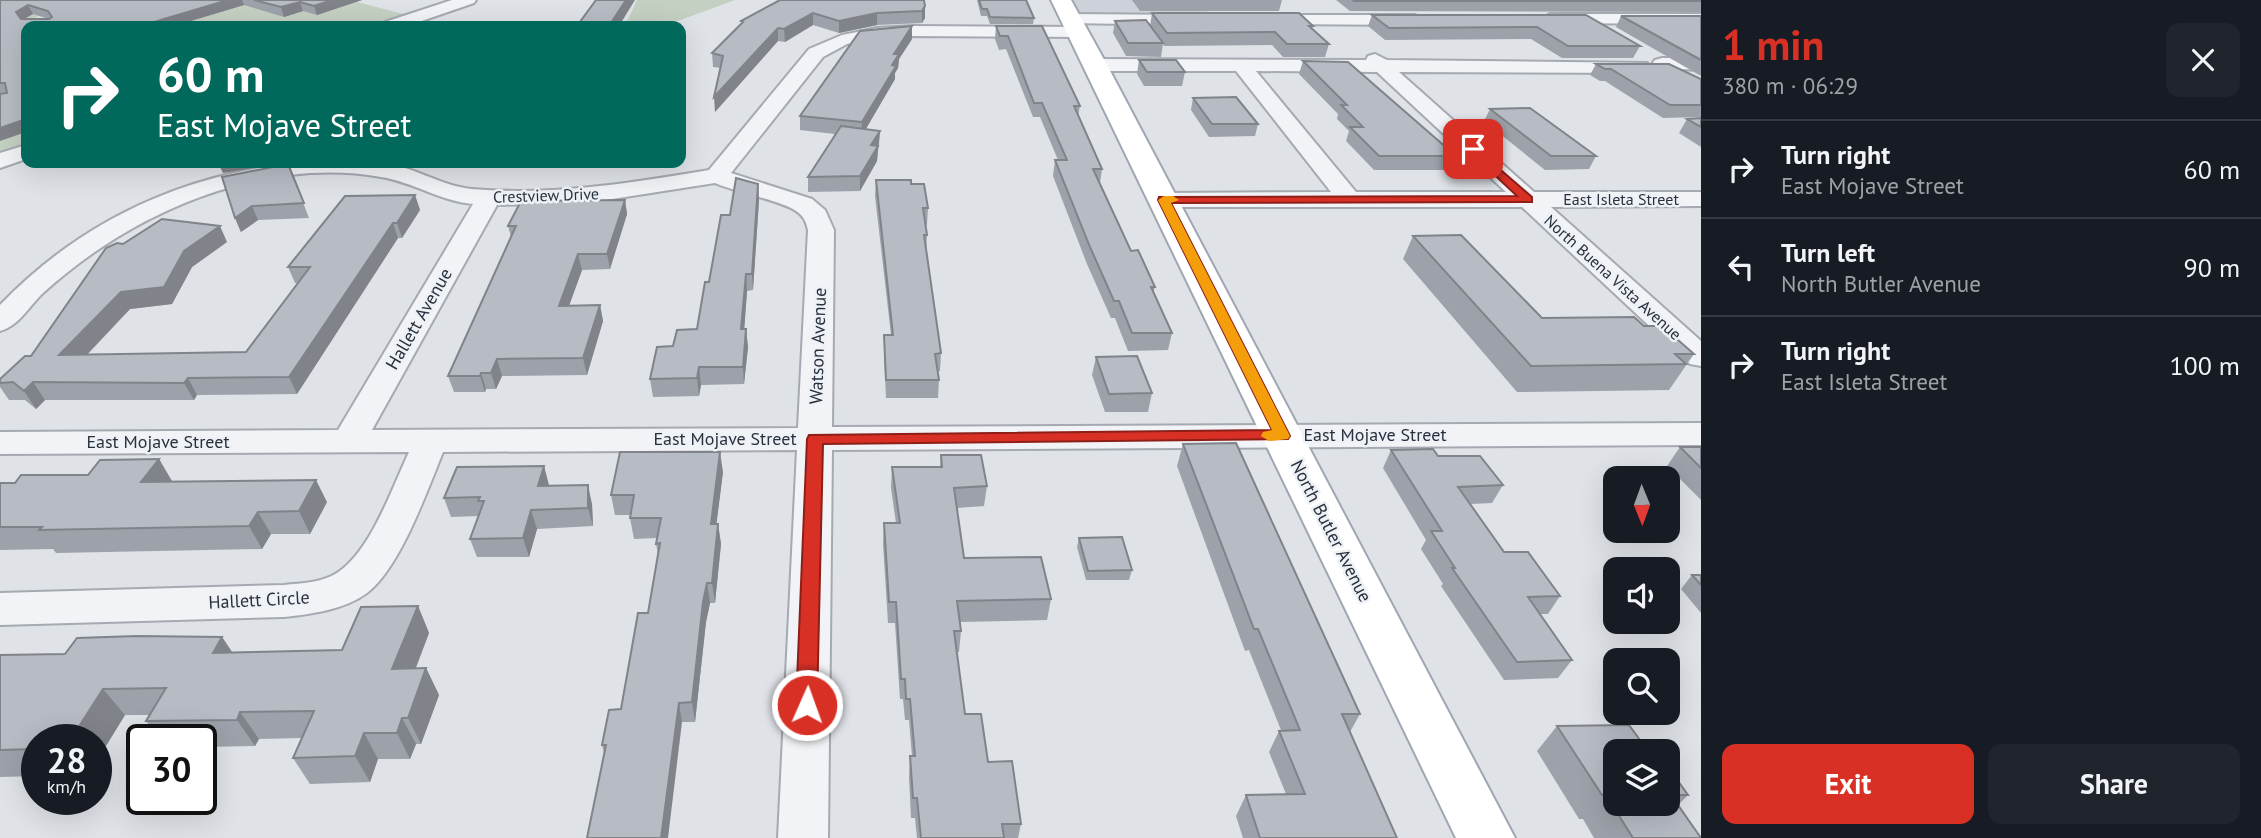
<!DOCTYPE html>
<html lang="en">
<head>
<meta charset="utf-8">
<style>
  :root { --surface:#171b24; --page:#20242c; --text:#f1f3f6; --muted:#9ea1a6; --line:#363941; --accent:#d93025 }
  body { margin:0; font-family:"PT Sans",sans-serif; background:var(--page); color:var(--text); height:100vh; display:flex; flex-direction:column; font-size:26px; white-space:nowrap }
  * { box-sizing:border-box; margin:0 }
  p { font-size:23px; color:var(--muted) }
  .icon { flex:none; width:38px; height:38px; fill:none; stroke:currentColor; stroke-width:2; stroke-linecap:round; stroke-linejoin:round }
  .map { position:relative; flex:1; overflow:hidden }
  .panel { display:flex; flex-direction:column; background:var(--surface); width:560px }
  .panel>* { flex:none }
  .top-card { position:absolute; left:21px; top:21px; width:665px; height:147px; border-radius:14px; box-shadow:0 7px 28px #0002; background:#00695c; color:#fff; overflow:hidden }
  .needle { width:46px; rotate:179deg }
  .fabs { position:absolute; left:1603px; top:466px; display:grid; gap:14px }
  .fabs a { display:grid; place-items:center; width:77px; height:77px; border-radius:14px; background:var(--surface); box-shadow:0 7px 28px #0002; font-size:35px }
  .speed { position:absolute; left:21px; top:724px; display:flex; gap:14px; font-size:35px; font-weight:700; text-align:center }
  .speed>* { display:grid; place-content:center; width:91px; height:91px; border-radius:50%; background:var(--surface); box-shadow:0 7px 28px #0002; line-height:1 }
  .speed small { font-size:18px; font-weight:400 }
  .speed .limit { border:4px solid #111; border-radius:10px; background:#fff; color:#111 }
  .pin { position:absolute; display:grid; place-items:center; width:60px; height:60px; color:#fff; margin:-30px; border-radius:14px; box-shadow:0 4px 10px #0006 }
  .me { position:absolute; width:77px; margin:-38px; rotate:2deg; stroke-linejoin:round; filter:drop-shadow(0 0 5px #0008) }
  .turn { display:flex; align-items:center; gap:24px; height:147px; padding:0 21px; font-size:32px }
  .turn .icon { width:91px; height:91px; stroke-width:2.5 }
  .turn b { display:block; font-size:49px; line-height:60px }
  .round { display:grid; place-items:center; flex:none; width:74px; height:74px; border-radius:14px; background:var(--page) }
  .headline { display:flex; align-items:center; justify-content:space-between; height:119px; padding:0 21px }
  h1 { font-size:42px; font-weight:700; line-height:52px; color:var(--accent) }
  .primary-button { display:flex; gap:14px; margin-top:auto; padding:14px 21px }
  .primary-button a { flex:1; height:80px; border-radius:14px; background:var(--accent); color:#fff; font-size:28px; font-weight:700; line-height:80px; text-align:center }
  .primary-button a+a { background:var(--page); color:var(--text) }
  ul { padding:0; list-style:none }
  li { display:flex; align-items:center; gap:21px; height:98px; padding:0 21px; border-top:2px solid var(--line) }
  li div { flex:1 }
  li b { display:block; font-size:26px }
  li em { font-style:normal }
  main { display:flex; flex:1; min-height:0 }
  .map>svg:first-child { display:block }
  .built { fill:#cdd1d9 }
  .green { fill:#c4d0c1 }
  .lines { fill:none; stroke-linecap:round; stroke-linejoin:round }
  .minor-casing { stroke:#a5a9b1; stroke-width:4 }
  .major-casing { stroke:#9fa6b2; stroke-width:4 }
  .minor { fill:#f1f3f6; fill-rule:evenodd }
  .major { fill:#fff; fill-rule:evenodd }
  .wall { fill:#9da1a9; fill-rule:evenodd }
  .shaded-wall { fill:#808389 }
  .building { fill:#b7bbc4; stroke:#808389; stroke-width:2; fill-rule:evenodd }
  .route { fill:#d93025; stroke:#8d1f18; stroke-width:2 }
  .slow { fill:#f59e0b }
  .labels { text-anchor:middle; stroke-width:5; stroke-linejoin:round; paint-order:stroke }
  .far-street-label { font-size:16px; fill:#29303d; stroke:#eef1f5 }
  .street-label { font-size:18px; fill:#29303d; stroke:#eef1f5 }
</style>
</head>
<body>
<main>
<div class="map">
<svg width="1701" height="838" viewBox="0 0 1701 838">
  <rect width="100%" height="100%" fill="#dfe2e7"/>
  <path class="built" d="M1072 0H1198L1210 15H1082Z"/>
  <path class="green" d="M0 0H349L411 16 380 26H72L40 15 20 26 26 29V146L0 155Z
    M637 0H735L675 22 669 26H625Z"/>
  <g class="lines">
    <g class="minor-casing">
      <path id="minor" d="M452 0H476L474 3 407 26H382L385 22Z
        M1071 14 1195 15 1204 20 1195 25 1065 23 1062 19Z
        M1550 14H1701V24L1544 23 1541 19Z
        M1263 15H1415L1424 20 1415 25 1257 24 1254 20Z
        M914 26 1078 27 1087 32 1078 37 914 36 877 38 847 44 823 57 731 173 812 199 825 210 834 230 832 427 1701 423V445L832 450 828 838H778L797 450 443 452C427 491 400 568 367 593 344 610 311 614 284 617L0 625V593L284 585C302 583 321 583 337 573 371 551 392 488 409 452L0 454V432L338 430 473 204C440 201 413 182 381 177 285 160 182 194 102 247 81 261 62 276 43 293 29 306 19 326 0 331V305C100 201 236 152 380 163 412 165 440 186 472 189 551 196 631 183 709 170L809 49 842 35 877 28ZM715 183C735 192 782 201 796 211 804 216 806 222 808 230L798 428 372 430 497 205 593 202Z
        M1375 54 1387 60 1647 63 1650 67 1640 73 1399 72 1534 192H1701V206L1551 207 1701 341V366L1690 364 1522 207H1164L1155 205 1152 200 1155 195 1164 193 1331 192 1236 71H1096L1086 65 1096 59 1366 60 1368 56ZM1256 71 1377 72 1506 192H1356Z
        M1662 58H1701V70L1655 68 1652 64 1655 60Z
        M26 145V159L0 168V153Z"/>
    </g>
    <g class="major-casing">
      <path id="major" d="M1051 0H1071L1107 65 1515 838H1456Z"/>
    </g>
    <use href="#minor" class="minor"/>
    <use href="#major" class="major"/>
  </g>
  <path class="wall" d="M0 0H362L317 15 303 11 284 17 244 5 174 26H26V132L5 93H0ZM33 14 49 19H24Z
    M780 0 925 6V18L922 23 877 25 839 33 813 25 785 42 778 41 715 112 721 68 713 67 712 53 741 24V21Z
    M977 0H1026L1034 18 1033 24H990L987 16H981Z
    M1132 0H1282L1279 11H1140Z
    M1336 0H1701V12L1350 11Z
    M1152 13 1313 26 1312 29 1329 44 1325 57H1283L1272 45 1164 46 1163 44 1161 57 1126 56 1113 33 1115 21 1150 26Z
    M1372 15H1586L1640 46 1633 58H1562L1531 39 1385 40 1368 26Z
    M1621 16H1701V76L1616 27Z
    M996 26 1080 106 1078 116 1102 169 1100 183 1131 251 1155 287 1153 293 1172 333 1168 350 1128 351 1115 318H1111L1087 264 1053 176 1055 160H1058L1040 117H1033L1006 49 999 50 995 39Z
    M912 39 899 59 898 68 895 73V79L866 129 880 131 879 145 878 148 877 161 860 191 808 192V177L835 134 800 130V116Z
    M1139 60 1185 72 1182 86H1144L1137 74Z
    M1303 61 1456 156 1450 170H1374L1346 141 1349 131 1337 119 1338 114 1299 74Z
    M1596 64 1701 79V117L1663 118 1605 81H1600L1590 75Z
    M1193 98 1258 124 1255 136 1209 137 1191 110Z
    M1490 109 1596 156 1589 169 1545 170 1484 121Z
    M1701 118V147L1679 133 1687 119Z
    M288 164 309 218 258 220 241 232 235 218Z
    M876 180 911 184 928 208 927 225H925L927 235 926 251 941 353 940 371H938L939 380 938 398H886L884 353V335H891L875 196Z
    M758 184 759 200 753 290 747 291 744 329H746L748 347 744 384 701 385 699 396 653 397 650 379 673 346 697 329 730 215Z
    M415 195 420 210 402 238H398L297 394 197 395 194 400H45L36 409 25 400H9L0 387V379L31 356 227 242 192 267 172 304 130 309 87 355 246 352 298 283H295L288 267Z
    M625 200 627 214 610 269 582 270 569 306 600 305 603 321 587 375 502 376 496 389H486L485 392H454L448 376 511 237 508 226Z
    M1413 236 1542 318 1644 326 1694 354 1669 390 1517 392 1403 259Z
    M1096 357 1152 393 1148 412H1105L1092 375Z
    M1183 444 1360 714 1350 732 1397 838H1243L1236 816 1246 795 1286 794 1269 752 1279 731 1281 730 1249 650 1245 651 1177 466Z
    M1680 447H1701V500L1667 466Z
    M1391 450 1438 456 1503 485 1492 503 1470 504 1504 552 1560 596 1548 614H1540L1572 660 1558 678 1504 680 1441 586 1443 584 1421 549 1426 540 1383 468Z
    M941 455 987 486 984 506 957 508 964 558 1051 599 1047 620 960 622 961 631 959 652H957L965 714 988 762 1021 824 1018 838H917L915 818H911L909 777 910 756H912L909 720H905L903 699H900L895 623H888L883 544 884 523H896L891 488 892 467H940Z
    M159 459 172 482 327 502 310 534H271L262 549 56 553 53 549 0 550V483H15L88 475Z
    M544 466 548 486 592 504 593 526 537 529 529 557H477L470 539 479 516 451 517 444 498Z
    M723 472 716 524H718L721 544 715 603H710L706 622 695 722H682L604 753 602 745 621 709 648 613 658 554 656 544 657 538 634 539 630 518V515H615L611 495Z
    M1079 538 1132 570 1129 580H1086L1077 547Z
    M1692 575H1701V613L1681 589Z
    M418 606 429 633 416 668H426L439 695 421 744H416L410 759H378L370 782 310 784 293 758 302 738 259 739 255 746 201 747V740H161L146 721 149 715H125L101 754H96V740H37V776L0 777V655L65 654 222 637 232 652 342 650Z
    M1557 726 1615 751 1668 767 1688 795 1678 805 1701 838H1594L1583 819H1579L1537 751Z"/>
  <path class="shaded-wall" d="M228 0H242L244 5 174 26H156L154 22Z
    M332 0H362L317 15 314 6Z
    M626 0H635L619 26H609Z
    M300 2 303 11 284 17 281 7Z
    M28 5 33 14 20 21 16 12Z
    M925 6V18L922 23V11Z
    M813 13V25L785 42 784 29Z
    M877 13V25L839 33V21Z
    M912 26V39L899 59 898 68 895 73V79L861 137 862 122 894 54Z
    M778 28V41L715 112 714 97Z
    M26 119V132L0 141V128Z
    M880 131 877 161 860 191V176L871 145Z
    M218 163H283L223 173Z
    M758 184 759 200 753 290 752 274Z
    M415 195 420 210 402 238 397 223Z
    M625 200 627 214 610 269 607 254Z
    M252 206 258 220 241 232 235 218Z
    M393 223 398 238 297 394 289 377Z
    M220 226 227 242 192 267 172 304 130 309 70 372 59 355 121 292 184 251Z
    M578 254 582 270 563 322 559 306Z
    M746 274 747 291 743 347 741 329Z
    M600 305 603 321 587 375 583 358Z
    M746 329 748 347 744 384 743 367Z
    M497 359 502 376 496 389 491 373Z
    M699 367 701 385 699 396 697 378Z
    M481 373 486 389 485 392 480 376Z
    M188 378 197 395 194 400 184 383Z
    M33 382 45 400 36 409 24 391Z
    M720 452 723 472 714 544 711 524Z
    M159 459 172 481 155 505 141 482Z
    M544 466 549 485 543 504 538 486Z
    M316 480 327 502 310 534 299 511Z
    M588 485 592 504 593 526 588 508Z
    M531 510 537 529 529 557 523 538Z
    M258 512 271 534 262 549 249 526Z
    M718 524 721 544 715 603 712 583Z
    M707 583 710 603 706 622 695 722 692 702 703 602Z
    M418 606 429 633 405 695 392 669Z
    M222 637 240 664 213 653Z
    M426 668 439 695 421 744 408 718Z
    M103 689 125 715 101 754 96 749V740H89L78 728Z
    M679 703 682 722 668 838H661Z
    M240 712 259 739 255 746 237 720Z
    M402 718 416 744 410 759 397 733Z
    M69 728 80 740H61Z
    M364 733 378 759 370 782 355 756Z"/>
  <path class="building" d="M0 0H228L154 22 168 26H26V119L0 128V94L7 93 5 83H0ZM28 5 48 11 52 17 49 19H21L16 12Z
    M254 0H332L314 6 300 2 281 7Z
    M596 0H626L609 26H577Z
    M780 0H924L925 6 922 11 877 13 839 21 813 13 784 29 778 28 714 97 723 56 712 53 743 22 741 21Z
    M979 0H1026L1034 18 990 17 987 9H982Z
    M1353 0H1701V1H1354Z
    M1152 13H1299L1313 26H1309L1329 44H1287L1275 32 1167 33Z
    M1372 15H1586L1640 46H1568L1537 27 1389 28Z
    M1621 16H1701V60Z
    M1146 20 1163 43H1128L1115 21Z
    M912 26 894 54H899L892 65 896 66 862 122 800 116 860 31Z
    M996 26H1042L1080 106H1074L1102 169H1093L1131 251 1138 250 1155 287H1151L1172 333H1132L1119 301H1114L1090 247 1055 160H1067L1042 103H1034L1008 36H1000Z
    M1139 60H1176L1185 72H1147Z
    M1303 61 1348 62 1456 156H1379L1350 127H1363L1341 105H1347Z
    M1596 64H1669L1701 79V105H1670L1611 69H1605Z
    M1236 97 1258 124H1212L1193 98Z
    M1530 108 1596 156H1551L1490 109Z
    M1701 118V127L1687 119Z
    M841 126 880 131 871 145 878 146 860 176 808 177Z
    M288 164 304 203 252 206 235 218 222 177Z
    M736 178 758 184 752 274H746L741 329H746L743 367H699L697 378 650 379 657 347 673 346 677 330 697 329 705 282H709L721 215H730Z
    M876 180H911V184H924L928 208H923L927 235H924L941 353 935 354 939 380H886L884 335H893Z
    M415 195 397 223H393L289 377 188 378 184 383 33 382 24 391 13 382 0 383V379L25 356H31L106 248 117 243 123 244 162 219 220 226 184 251 164 287 121 292 59 355 246 352 310 267H288L345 196Z
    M625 200 607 254H578L559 306 600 305 583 358 497 359 491 373H481L480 376H448L516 226H508L521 201Z
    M1461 235 1542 318 1634 317 1644 326H1662L1694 354H1675L1686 364 1531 366 1413 236Z
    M1137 356 1152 393 1109 394 1096 357Z
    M1236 443 1360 714H1342L1397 838H1260L1246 795 1305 794 1279 731 1300 730 1258 629H1254L1183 444Z
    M1680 447H1701V468Z
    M1433 449 1438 456H1480L1503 485 1458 487 1504 552H1528L1560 596 1528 597 1572 660 1517 662 1452 568H1455L1431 531H1442L1391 450Z
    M620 452H720L711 524H718L712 583H707L703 602 692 702 679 703 661 838H587L606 745H602L609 710 621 709 638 613H648L660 543 656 544 661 518H630L634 495H611Z
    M941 455H981L987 486 954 488 964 558 1041 557 1051 599 957 601 961 631H954L965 714H981L988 762 1012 761 1021 824H1002L1004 838H921L917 798H913L910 756H915L910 699H906L905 679H901L896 602H889L884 523H900L892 467H942Z
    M159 459 141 482 316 480 299 511 258 512 249 526 39 530 42 527H0V483H15L21 475H88L100 460Z
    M544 466 538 486 588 485V508L531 510 523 538 470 539 484 501H478L480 497 444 498 457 467Z
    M1122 537 1132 570 1088 571 1079 538Z
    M1692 575H1701V585Z
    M418 606 392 669 426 668 408 718H402L397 733H364L355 756 293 758 314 711 240 712 237 720 146 721 166 688 103 689 78 728H69L61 740H37V749L0 750V655L65 654 77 638 137 636 222 637 213 653 342 650 361 607Z
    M1629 725 1648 751H1615V803H1668V767L1688 795H1671L1701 838H1633L1606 795H1602L1557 726Z"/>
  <path class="route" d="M1473 146 1532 197V202L1171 203 1290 436 1288 439 823 444 817 705 814 711 807 714 799 711 796 705 807 439 809 435 1272 430 1158 200 1159 197 1517 196 1469 151 1468 149Z"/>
  <path class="slow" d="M1164 196H1173L1179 200 1171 203 1290 436 1288 439 1269 441 1261 436 1263 432 1272 430 1158 200Z"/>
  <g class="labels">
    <g class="far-street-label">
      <text transform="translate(546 195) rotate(-2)" y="6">Crestview Drive</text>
      <text x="1621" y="205">East Isleta Street</text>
      <text transform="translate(1613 277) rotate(42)" y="6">North Buena Vista Avenue</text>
    </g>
    <g class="street-label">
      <text transform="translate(419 319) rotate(-60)" y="6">Hallett Avenue</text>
      <text transform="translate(818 346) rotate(-88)" y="6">Watson Avenue</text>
      <text x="1375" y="441">East Mojave Street</text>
      <text x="725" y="445">East Mojave Street</text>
      <text x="158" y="448">East Mojave Street</text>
      <text transform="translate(1331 531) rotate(63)" y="6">North Butler Avenue</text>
      <text transform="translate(259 600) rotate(-3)" y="6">Hallett Circle</text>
    </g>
  </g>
</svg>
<div class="fabs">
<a><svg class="needle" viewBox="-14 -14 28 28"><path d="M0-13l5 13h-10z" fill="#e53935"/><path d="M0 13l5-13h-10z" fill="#9ea1a6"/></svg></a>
<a><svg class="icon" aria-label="sound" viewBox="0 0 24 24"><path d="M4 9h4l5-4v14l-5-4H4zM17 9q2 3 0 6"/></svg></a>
<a><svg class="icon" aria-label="search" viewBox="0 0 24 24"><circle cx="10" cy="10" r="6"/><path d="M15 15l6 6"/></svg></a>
<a><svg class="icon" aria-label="layers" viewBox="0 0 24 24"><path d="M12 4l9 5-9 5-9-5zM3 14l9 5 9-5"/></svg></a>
</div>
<div class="speed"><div>28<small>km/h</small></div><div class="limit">30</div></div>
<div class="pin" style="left:1473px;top:149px;background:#d93025"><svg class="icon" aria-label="arrive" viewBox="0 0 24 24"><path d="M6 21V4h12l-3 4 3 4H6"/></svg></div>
<svg class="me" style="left:807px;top:705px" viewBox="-20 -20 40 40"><circle r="17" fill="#d93025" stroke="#fff" stroke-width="3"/><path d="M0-11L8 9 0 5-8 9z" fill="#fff"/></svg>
<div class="top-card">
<div class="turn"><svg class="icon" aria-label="right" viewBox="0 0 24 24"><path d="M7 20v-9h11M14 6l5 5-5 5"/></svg><div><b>60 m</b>East Mojave Street</div></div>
</div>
</div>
<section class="panel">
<div class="headline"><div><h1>1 min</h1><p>380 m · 06:29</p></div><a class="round"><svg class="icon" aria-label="close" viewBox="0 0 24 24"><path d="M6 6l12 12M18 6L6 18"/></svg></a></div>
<ul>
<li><svg class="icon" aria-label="right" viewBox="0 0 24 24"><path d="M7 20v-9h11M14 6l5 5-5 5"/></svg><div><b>Turn right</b><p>East Mojave Street</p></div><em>60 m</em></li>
<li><svg class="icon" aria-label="left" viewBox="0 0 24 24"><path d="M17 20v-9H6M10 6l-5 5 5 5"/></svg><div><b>Turn left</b><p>North Butler Avenue</p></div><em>90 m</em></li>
<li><svg class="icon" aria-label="right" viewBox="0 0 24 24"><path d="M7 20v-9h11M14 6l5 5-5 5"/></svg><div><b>Turn right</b><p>East Isleta Street</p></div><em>100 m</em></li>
</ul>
<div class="primary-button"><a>Exit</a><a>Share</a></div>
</section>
</main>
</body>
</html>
